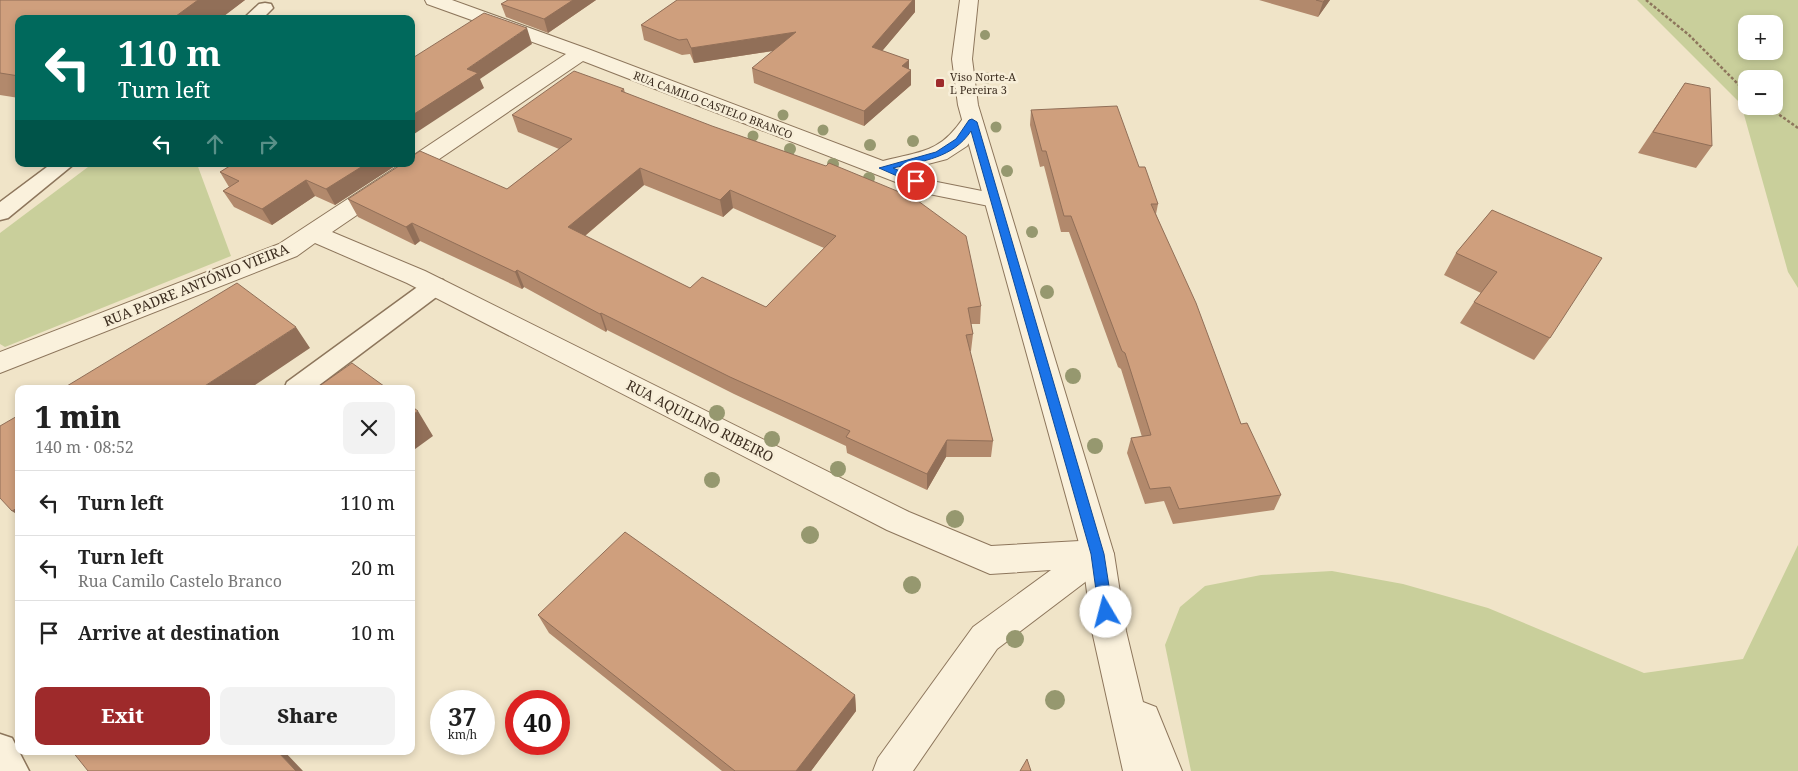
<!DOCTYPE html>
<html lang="en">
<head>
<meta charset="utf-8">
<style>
  :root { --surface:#fff; --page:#f2f2f2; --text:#222; --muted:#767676; --line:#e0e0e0; --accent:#9e2a2b }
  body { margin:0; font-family:"Noto Serif",serif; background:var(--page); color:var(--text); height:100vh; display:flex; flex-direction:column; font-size:19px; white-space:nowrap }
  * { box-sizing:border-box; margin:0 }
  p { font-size:16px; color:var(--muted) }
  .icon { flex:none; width:28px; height:28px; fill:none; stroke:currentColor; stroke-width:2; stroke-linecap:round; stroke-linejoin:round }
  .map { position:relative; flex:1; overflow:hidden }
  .side { position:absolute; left:15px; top:385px; width:400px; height:370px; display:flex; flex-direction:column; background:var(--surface); border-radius:10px; box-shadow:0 2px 8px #0003 }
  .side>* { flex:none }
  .hud { position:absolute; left:15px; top:15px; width:400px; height:152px; border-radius:10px; box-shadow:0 2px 8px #0003; background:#00695c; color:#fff; overflow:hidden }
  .buttons { position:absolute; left:1738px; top:15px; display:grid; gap:10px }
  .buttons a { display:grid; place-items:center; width:45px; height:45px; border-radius:10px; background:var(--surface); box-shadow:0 2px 8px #0003; font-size:25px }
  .speed { position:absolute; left:430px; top:690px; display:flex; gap:10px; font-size:25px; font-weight:700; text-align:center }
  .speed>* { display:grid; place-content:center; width:65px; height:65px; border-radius:50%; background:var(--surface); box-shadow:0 2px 8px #0003; line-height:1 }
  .speed small { font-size:12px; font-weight:400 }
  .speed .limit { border:8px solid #d22; background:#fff; color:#111 }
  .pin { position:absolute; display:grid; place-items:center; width:42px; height:42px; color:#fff; margin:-21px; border:2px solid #fff; border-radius:50%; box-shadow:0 1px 5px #0007 }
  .me { position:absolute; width:55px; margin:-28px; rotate:352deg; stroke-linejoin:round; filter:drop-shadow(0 0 4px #0008) }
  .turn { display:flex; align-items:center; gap:18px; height:105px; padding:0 20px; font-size:22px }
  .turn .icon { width:65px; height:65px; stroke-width:2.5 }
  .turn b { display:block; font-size:35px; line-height:42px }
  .lanes { display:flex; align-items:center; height:48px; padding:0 20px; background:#0003; justify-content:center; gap:25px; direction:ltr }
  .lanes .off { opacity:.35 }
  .round { display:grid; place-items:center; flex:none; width:52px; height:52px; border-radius:10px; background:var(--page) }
  .summary { display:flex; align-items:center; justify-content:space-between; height:85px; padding:0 20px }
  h1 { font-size:30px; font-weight:800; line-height:38px }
  .cta { display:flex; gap:10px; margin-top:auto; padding:10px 20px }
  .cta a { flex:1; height:58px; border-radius:10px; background:var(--accent); color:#fff; font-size:20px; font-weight:800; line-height:58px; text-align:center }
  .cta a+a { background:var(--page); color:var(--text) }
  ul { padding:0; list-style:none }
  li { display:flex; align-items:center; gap:15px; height:65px; padding:0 20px; border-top:1px solid var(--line) }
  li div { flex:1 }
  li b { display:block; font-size:19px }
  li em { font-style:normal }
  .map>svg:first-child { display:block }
  .green { fill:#c9cf9b; fill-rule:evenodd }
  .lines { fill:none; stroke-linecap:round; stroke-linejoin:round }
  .service-casing { stroke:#8d765c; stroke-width:3 }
  .minor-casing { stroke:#8d765c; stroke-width:2 }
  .tertiary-casing { stroke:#8d765c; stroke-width:2 }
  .path { stroke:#8d765c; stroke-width:2.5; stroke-dasharray:3 2; stroke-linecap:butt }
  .service { fill:#faf1dc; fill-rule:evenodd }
  .minor { fill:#faf1dc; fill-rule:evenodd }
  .tertiary { fill:#faf1dc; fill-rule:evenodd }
  .tree { fill:#96986f }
  .wall { fill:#b2896c; fill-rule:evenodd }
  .shaded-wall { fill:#916f58 }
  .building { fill:#cf9f7d; stroke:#916f58; fill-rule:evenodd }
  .route { fill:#1a73e8; stroke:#114b97 }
  .poi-dot { fill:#9e2a2b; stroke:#f7eed8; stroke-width:2 }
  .labels { text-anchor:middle; stroke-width:5; stroke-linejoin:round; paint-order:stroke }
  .far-poi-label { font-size:11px; fill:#3d2e20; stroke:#f7eed8; text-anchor:start }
  .far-street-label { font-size:11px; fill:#3d2e20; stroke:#f7eed8 }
  .street-label { font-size:14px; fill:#3d2e20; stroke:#f7eed8 }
</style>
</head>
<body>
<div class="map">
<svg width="1798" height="771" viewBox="0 0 1798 771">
  <rect width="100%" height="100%" fill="#f0e4c8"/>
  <path class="green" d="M1637 0H1798V288L1788 272 1741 104ZM1746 24H1774V51H1746ZM1746 79H1774V106H1746Z
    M92 164H197L231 256 5 347 0 344V233Z
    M1798 545V771H1191L1165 645 1180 607 1205 586 1261 575 1332 571 1403 584 1488 608 1644 673 1743 659Z"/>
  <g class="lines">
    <g class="service-casing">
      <path id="service" d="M265 3 271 4 273 8 262 19H243L259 4Z
        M51 164H74L8 218 0 220V202Z
        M435 278 443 280 446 286 443 292 314 389H284L287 382 427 280Z
        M0 734 12 738 29 771H0Z"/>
    </g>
    <g class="minor-casing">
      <path id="minor" d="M425 0H452L588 49 883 161C922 151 940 153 964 117L972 116 980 117 983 122 967 146 947 159 905 170 937 182 1002 195 1006 200 1002 205 994 207 924 193 583 61 332 232 425 271 909 512 991 546 1098 540 1109 544 1114 554 1109 564 997 649 913 771H873L878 758 973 627 1051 570 990 574 887 530 407 283 315 243 297 256 0 373V352L279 244 401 164H411V157L566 54 427 4Z"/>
    </g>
    <g class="tertiary-casing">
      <path id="tertiary" d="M960 0H978L972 59 978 105 1114 554 1126 631 1143 702 1156 707 1182 771H1123L1092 631 1082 554 958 105 952 59Z"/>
    </g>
    <path class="path" d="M1646 0 1689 35 1746 92
      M1767 106 1798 128"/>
    <use href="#service" class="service"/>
    <use href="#minor" class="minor"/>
    <use href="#tertiary" class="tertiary"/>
  </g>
  <g class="tree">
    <circle cx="985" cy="35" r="5"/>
    <circle cx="987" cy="78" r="5.5"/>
    <circle cx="783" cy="115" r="5.5"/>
    <circle cx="996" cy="127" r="5.5"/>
    <circle cx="823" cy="130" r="5.5"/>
    <circle cx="753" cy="136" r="5.5"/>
    <circle cx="913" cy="141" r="6"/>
    <circle cx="870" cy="145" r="6"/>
    <circle cx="790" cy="149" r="6"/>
    <circle cx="833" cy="164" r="6"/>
    <circle cx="1007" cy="171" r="6"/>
    <circle cx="869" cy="178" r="6"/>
    <circle cx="919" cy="196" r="6"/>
    <circle cx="1032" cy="232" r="6"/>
    <circle cx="1047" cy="292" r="7"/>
    <circle cx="1073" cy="376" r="8"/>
    <circle cx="717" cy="413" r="8"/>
    <circle cx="772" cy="439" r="8"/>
    <circle cx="1095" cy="446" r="8"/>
    <circle cx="838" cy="469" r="8"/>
    <circle cx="712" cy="480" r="8"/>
    <circle cx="955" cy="519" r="9"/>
    <circle cx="810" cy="535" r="9"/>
    <circle cx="912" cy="585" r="9"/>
    <circle cx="1015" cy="639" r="9"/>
    <circle cx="1055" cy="700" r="10"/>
  </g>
  <path class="wall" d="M0 0H245L220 19H19V98L0 95Z
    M508 0H596L548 33 506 17 501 4Z
    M677 0H915V12L882 51 909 60V69L911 85 864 126 754 83 752 68 773 51 694 63 690 54 682 55 644 40 641 25Z
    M1259 0H1330L1318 17Z
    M1685 83 1712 146 1696 168 1638 153Z
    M624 89 625 93 981 306 980 324H971L973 334 971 351H970L993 441 991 457H946L927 490 847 453 846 446 734 394 607 330 606 332 524 287 522 289 420 241 415 245 358 217 348 199 507 189 559 149 518 132 512 115ZM644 185 723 217 733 208 824 248 766 307 690 288 585 236Z
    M1031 110 1139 167 1158 204 1156 214 1241 424 1281 495 1274 510 1173 524 1164 501 1145 504 1127 453 1131 438 1142 437 1121 369 1118 367 1069 232H1061L1044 166 1040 167 1030 125Z
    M233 164H398L335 205 315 196 272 225 234 207 223 191 229 187 220 172Z
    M1492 210 1550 338 1534 360 1460 323 1474 302 1481 293 1444 275 1456 253Z
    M538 615 855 695 856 711 811 771H722L549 633Z"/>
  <path class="shaded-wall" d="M198 0H245L220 19H172Z
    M573 0H596L548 33 544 19Z
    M913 0H915V12L872 63V47Z
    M1325 0H1330L1318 17 1323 2Z
    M527 28 532 44 480 79 484 88 411 136V116L467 69Z
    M796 32 798 47 694 63 691 48Z
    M909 60V72L911 70V85L864 126V111L902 66Z
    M366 164H398L335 205 326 189Z
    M640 168 644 185 574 245 568 227Z
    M306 180 315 196 272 225 262 209Z
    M730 190 733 208 723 217 720 200Z
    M412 223 420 241 415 245 406 227Z
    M517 270 524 287 522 289 515 272Z
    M601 313 607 330 606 332 600 314Z
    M296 327 310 348 249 389H200Z
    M418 411 433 436 411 452V416Z
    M947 440 946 457 927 490V474Z
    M19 507V516L12 511Z
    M855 695 856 711 811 771H796Z
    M277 751H284L303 771H296Z"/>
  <path class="building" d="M0 0H198L172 19H19V76L0 73Z
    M508 0H573L544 19 501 4Z
    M677 0H913L872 47 909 60 902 66 911 70 864 111 752 68 796 32 691 48 687 39 679 40 641 25Z
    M1316 0H1325L1323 2Z
    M484 13 527 28 467 69 478 73 411 116V59Z
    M574 71 624 89 621 91 712 126 826 166 829 163 914 198 966 236 981 306 968 308 973 334 966 335 993 441 947 440 927 474 846 437 850 431 730 377 601 313 600 314 517 270 515 272 412 223 406 227 348 199 402 164H411V157L420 151 507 189 572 139 512 115ZM640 168 720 200 730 190 836 236 766 307 702 277 690 288 568 227Z
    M1685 83 1710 88 1712 146 1653 132Z
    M1117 106 1139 167H1145L1158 204H1151L1196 303 1241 424 1247 423 1281 495 1179 509 1170 487 1150 489 1131 438 1151 435 1125 353 1122 351 1071 216H1064L1046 151H1042L1031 110Z
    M233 164H366L326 189 306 180 262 209 223 191 239 181 220 172Z
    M1492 210 1602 258 1550 338 1474 302 1497 272 1456 253Z
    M237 283 296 327 200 389H62Z
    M352 363 388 389H315Z
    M411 406 418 411 411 416Z
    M19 415V507L12 511 0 498V426Z
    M625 532 855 695 796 771H735L538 615Z
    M72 751H277L296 771H88Z
    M1027 759 1031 771H1020Z"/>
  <path class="route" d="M972 119 977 122 1104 554 1113 612 1111 616 1106 618 1101 616 1099 612 1091 554 971 131C953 158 923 161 893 168L919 179V183H913L879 168 936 152 956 139 969 120Z"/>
  <rect class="poi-dot" x="935" y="78" width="10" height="10" rx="2.5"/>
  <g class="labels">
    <g class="far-poi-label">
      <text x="950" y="81">Viso Norte-A<tspan x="950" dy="13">L Pereira 3</tspan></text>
    </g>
    <g class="far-street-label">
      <text transform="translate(713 105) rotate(21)" y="4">RUA CAMILO CASTELO BRANCO</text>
    </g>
    <g class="street-label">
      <text transform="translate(196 285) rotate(-22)" y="5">RUA PADRE ANTÓNIO VIEIRA</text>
      <text transform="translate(700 421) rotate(27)" y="5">RUA AQUILINO RIBEIRO</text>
    </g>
  </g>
</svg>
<div class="buttons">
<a>+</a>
<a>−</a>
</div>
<div class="speed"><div>37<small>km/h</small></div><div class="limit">40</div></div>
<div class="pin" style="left:916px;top:181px;background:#d93025"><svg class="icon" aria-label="arrive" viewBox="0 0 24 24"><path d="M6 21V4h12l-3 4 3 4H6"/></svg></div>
<svg class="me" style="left:1106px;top:612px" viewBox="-20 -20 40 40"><circle r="19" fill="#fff"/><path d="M0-13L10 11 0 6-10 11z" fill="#1a73e8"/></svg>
<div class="hud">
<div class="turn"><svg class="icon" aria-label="left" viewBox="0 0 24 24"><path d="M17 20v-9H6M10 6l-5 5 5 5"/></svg><div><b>110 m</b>Turn left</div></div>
<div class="lanes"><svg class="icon" aria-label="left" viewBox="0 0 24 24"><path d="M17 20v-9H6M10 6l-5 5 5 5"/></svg><svg class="icon off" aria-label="ahead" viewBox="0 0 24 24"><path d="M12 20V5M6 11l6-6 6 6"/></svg><svg class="icon off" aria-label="right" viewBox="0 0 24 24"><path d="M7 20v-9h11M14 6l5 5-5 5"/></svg></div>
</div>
<section class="side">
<div class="summary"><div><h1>1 min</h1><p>140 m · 08:52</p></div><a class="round"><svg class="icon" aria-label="close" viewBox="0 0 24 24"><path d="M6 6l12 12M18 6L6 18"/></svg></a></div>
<ul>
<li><svg class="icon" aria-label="left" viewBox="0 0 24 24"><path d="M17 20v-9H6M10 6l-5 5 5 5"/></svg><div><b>Turn left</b></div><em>110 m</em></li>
<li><svg class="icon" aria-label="left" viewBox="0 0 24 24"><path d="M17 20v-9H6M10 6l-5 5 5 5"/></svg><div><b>Turn left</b><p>Rua Camilo Castelo Branco</p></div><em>20 m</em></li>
<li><svg class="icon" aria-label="arrive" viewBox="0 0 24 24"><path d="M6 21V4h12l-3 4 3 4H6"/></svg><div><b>Arrive at destination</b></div><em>10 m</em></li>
</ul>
<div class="cta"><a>Exit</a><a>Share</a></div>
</section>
</div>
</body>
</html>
